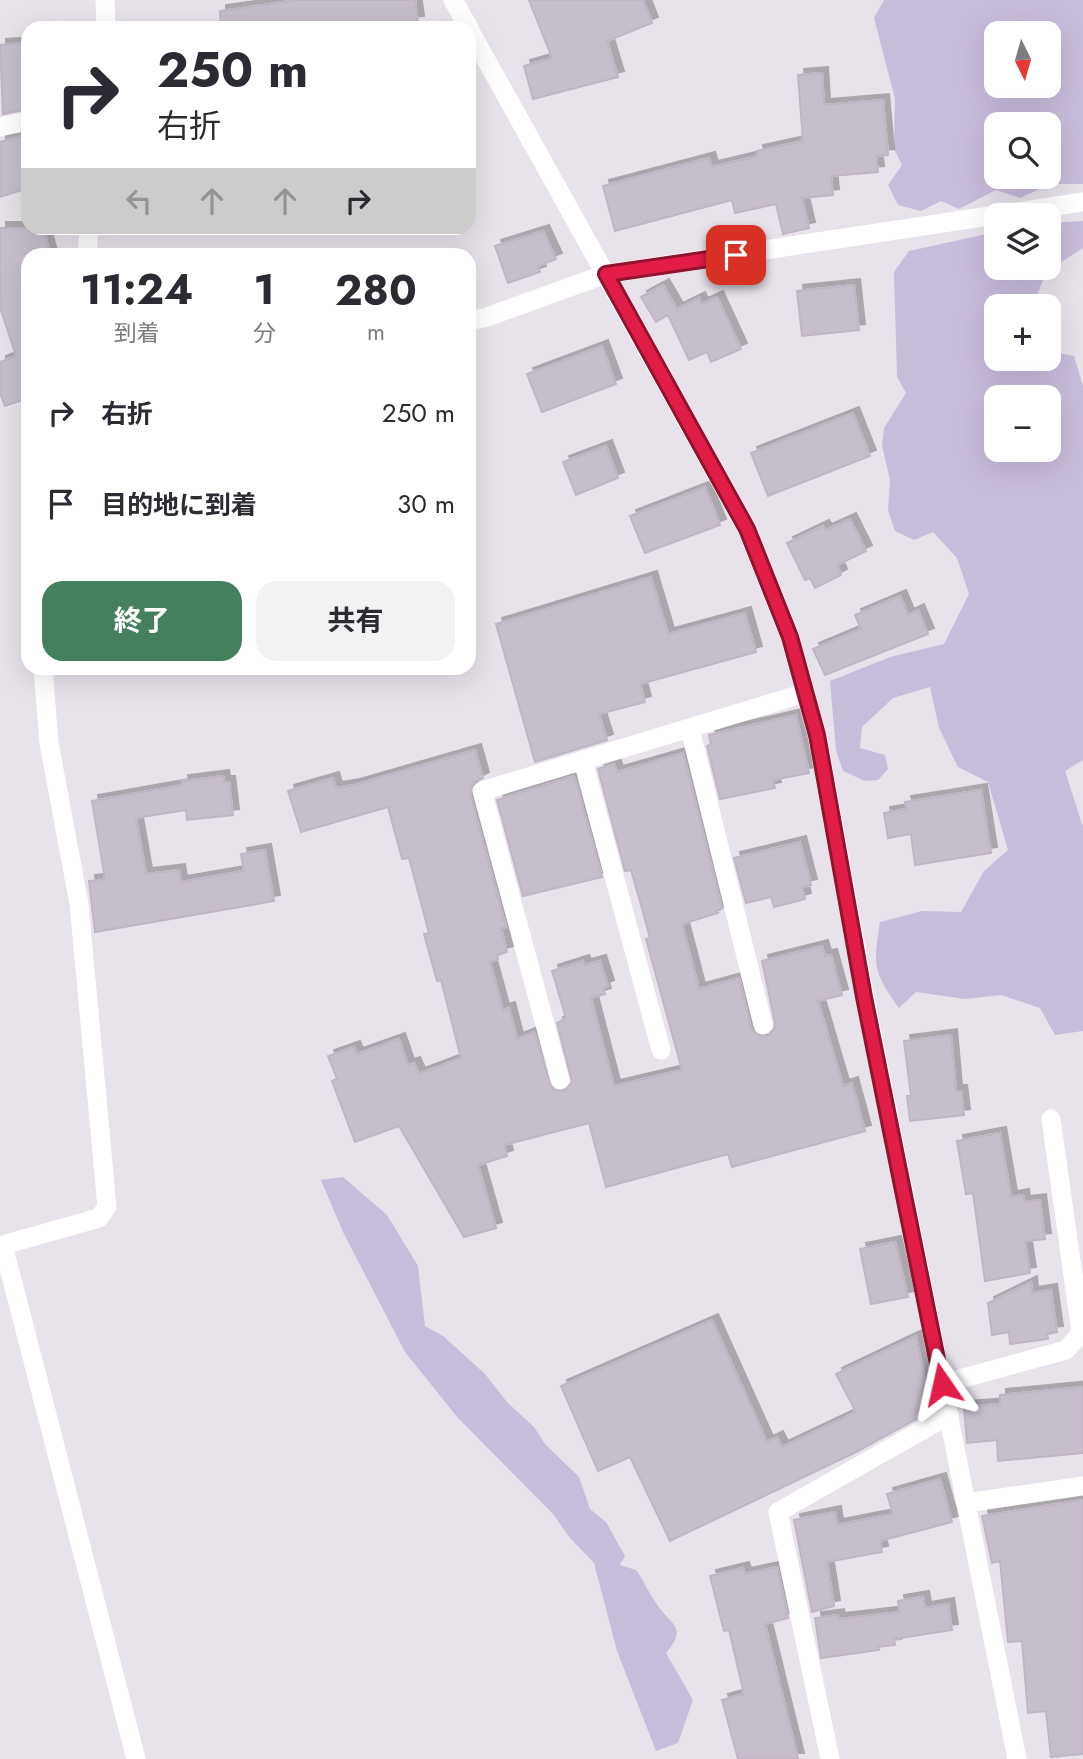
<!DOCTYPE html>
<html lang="ja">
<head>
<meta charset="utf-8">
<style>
  :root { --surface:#fff; --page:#f2f2f3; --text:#2b2b33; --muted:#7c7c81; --accent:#44805e }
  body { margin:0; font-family:Jost,"Noto Sans JP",sans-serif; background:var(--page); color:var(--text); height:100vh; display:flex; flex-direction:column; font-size:26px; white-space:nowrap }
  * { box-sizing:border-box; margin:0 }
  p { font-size:23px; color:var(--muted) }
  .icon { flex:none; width:38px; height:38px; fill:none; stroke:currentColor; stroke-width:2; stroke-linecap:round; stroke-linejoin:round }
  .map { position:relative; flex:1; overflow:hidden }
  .drawer { position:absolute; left:21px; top:248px; width:455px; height:427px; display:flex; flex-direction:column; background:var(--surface); border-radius:21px; box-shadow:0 7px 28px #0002 }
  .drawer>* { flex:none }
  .banner { position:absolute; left:21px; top:21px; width:455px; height:214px; border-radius:21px; box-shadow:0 7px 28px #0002; background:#fff; color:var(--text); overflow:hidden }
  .needle { width:46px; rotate:175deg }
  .fabs { position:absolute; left:984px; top:21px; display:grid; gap:14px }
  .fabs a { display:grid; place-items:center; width:77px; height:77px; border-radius:14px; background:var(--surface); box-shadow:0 7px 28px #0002; font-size:35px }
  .pin { position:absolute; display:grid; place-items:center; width:60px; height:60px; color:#fff; margin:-30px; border-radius:14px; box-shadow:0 4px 10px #0006 }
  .me { position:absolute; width:77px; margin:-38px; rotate:349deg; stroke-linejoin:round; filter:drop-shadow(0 0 5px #0008) }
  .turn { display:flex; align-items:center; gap:24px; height:147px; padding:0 21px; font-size:32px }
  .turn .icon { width:91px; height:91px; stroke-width:2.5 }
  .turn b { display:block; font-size:49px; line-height:60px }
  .lanes { display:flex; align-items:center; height:66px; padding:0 21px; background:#0003; justify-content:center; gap:35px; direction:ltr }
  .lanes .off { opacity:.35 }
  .eta { display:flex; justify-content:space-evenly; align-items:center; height:119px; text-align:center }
  .eta b { font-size:42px; font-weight:700; line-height:49px }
  .cta { display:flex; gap:14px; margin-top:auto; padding:14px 21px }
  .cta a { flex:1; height:80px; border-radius:21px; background:var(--accent); color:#fff; font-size:28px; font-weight:700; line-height:80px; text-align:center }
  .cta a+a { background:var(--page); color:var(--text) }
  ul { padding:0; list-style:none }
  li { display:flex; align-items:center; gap:21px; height:91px; padding:0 21px }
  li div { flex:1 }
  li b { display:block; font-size:26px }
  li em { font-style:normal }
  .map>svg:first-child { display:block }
  .green { fill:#c8bcdb; fill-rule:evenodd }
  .building { fill:#c7becc; stroke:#bfb5c4; stroke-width:2; filter:url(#shadow) }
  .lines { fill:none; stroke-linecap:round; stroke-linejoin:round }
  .minor { stroke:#fff; stroke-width:19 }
  .tertiary { stroke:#fff; stroke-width:19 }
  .route-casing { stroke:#92132f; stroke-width:18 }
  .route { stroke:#e11d48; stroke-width:12 }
</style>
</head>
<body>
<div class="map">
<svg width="1083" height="1759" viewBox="0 0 1083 1759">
  <defs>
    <filter id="shadow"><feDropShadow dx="6" dy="-6" stdDeviation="0" flood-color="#0004"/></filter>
  </defs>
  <rect width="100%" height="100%" fill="#e8e2eb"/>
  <path class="green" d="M884 0H1083V184H1050L1020 198 996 190 959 209 941 201 921 211 898 205 888 185 902 165 894 149 895 99 874 18ZM996 33H1048V86H996ZM996 124H1048V177H996Z
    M1083 221V248L1046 272 1033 306H996V359H1048V351L1074 356 1083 386V760L1065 771 1083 827V1031L1055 1035 1040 1008 1001 995 965 999 916 992 899 1008C873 972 873 965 880 922L922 911 961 912 984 871 1008 850 988 782 958 767 939 728 930 687 893 698 862 727 860 748 885 755 888 769 878 780 865 781 843 771 836 750 830 681 890 657 944 644 969 594 957 558 933 532 914 540 895 531 888 511 890 480 882 446 884 428 906 393 897 377 894 272 909 251 996 232V268H1048V223ZM996 397H1048V450H996Z
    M343 1177 387 1215 418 1266 425 1326 443 1336 485 1374 507 1402 534 1427 545 1444 579 1477 590 1509 606 1522 625 1556 620 1565 636 1570C644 1581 649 1593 656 1603 670 1625 689 1626 666 1653L693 1700 678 1743 656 1751 617 1651 594 1563 570 1538 553 1514 458 1418 405 1352 343 1232 321 1180Z"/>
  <path class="building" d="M298 0H415L418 22 374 28H221L220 11Z
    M529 0H643L652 23 607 41 618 77 533 99 524 66 552 58Z
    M28 43V109L3 114 0 45Z
    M822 73 824 105 883 100 888 155 876 156 878 172 831 176 833 195 802 198 809 228 783 234 776 204 735 213 732 200 615 231 603 186 709 158 712 167 758 156 757 151 803 141 798 75Z
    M28 134V188L0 197V142Z
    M0 228H43L51 256H28V398L5 406 0 393V362L16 356 0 307Z
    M543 231 556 259 538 266 540 272 508 283 495 246Z
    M663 285 677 309 699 298 702 304 717 297 741 349 711 362 707 352 689 360 668 315 656 322 641 297Z
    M854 285 859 330 802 336 797 291Z
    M602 346 616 384 542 412 527 374Z
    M853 413 870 456 768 496 751 453Z
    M606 446 618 478 576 495 563 462Z
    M705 487 720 525 645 553 630 516Z
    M850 519 866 551 837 565 841 575 815 588 810 578 805 580 787 543 823 526 826 530Z
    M651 577 668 634 745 613 756 652 640 684 645 702 599 714 607 740 535 762 496 624Z
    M900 596 908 615 918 610 928 634 825 675 813 649 861 629 855 615Z
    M796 715 809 773 773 780 775 788 720 799 707 746 711 744 709 735Z
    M475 750 483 778 473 783 470 794 506 927 501 928 507 952 497 955 498 959 490 962 503 1010 509 1008 517 1039 534 1032 552 1089 564 1092 572 1082 557 1023 566 1018 552 971 583 961 585 965 600 961 608 986 603 988 605 994 591 998 614 1086 682 1070 646 939 650 938 641 905 631 870 625 871 598 769 614 764 617 772 683 753 722 909 717 911 718 913 682 924 699 989 739 978 751 1029 759 1036 767 1037 774 1029 775 1023 762 961 822 946 825 956 831 955 842 995 818 1001 843 1086 852 1083 865 1131 732 1167 728 1154 606 1187 589 1123 504 1145 507 1156 478 1165 496 1228 464 1237 399 1126 355 1142 332 1081 337 1079 328 1056 354 1047 357 1054 399 1039 408 1065 414 1063 419 1074 461 1058 441 980 437 981 424 934 429 933 409 858 402 859 388 807 301 832 288 791 333 778 336 788 354 785Z
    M223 776 224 782H229L233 815 187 820 186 810 136 818 146 874 179 870 181 882 244 871 241 854 265 850 274 901 95 932 89 881 105 879 92 801 183 785 182 781Z
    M574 776 602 877 523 896 497 800Z
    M981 790 991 853 915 865 911 834 888 838 884 813 907 809 905 802Z
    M800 842 811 885 802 887 805 899 774 907 771 897 746 903 734 858Z
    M951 1035 956 1091H961L964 1115 910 1121 907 1096H911L904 1041Z
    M1000 1133 1011 1197 1023 1195 1024 1202 1040 1200 1045 1239 1025 1241 1030 1273 985 1281 973 1193 966 1194 957 1141Z
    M895 1242 908 1297 871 1304 860 1249Z
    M1031 1282 1032 1293 1051 1290 1057 1332 1047 1333 1048 1339 1010 1344 1009 1332 992 1335 988 1303Z
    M712 1320 767 1442 777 1437 782 1447 856 1412 836 1374 916 1336 931 1411 856 1452 670 1541 630 1457 598 1471 561 1386Z
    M1083 1387V1453L998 1461 997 1440 967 1443 964 1407 1000 1404V1395Z
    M940 1479 952 1522 880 1541 882 1552 827 1562 834 1606 812 1612 794 1520 835 1512 837 1525 893 1514 887 1494Z
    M1083 1500V1754L1051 1757 1046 1711 1028 1713 1022 1641 1008 1642 1000 1561 992 1563 982 1516Z
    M777 1567 788 1618 765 1624 798 1759H738L722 1700 744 1694 729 1630 724 1631 710 1576 743 1568 745 1574Z
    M923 1597 925 1608 948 1604 952 1630 894 1639 895 1645 878 1647 879 1650 821 1658 815 1618 838 1615 839 1619 900 1612 898 1601Z"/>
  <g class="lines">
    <path class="minor" d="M105 0 106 28
      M0 127 28 121
      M996 215 1083 202
      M87 256 89 228
      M469 321 487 317 606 274 996 215
      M43 668 49 743 79 904 107 1207 99 1218 3 1245 136 1759
      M690 729 763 1025
      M583 761 661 1050
      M560 1080 482 791 805 693
      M1051 1119 1081 1332
      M942 1384 1066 1350 1083 1331
      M966 1503 1083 1486
      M830 1759 778 1512 949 1415"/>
    <path class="tertiary" d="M453 0 469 28
      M469 29 747 529 790 637 817 735 865 997 1017 1759"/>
  </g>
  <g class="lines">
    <g class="route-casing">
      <path id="route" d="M736 255 606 274 747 529 790 637 817 735 864 997 942 1384"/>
    </g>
    <use href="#route" class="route"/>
  </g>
</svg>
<div class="fabs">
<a><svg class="needle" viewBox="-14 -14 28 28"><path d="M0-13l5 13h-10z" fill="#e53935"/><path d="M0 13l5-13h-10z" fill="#7c7c81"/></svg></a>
<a><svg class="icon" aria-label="search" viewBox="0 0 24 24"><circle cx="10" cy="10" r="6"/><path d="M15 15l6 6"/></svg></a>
<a><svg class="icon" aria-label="layers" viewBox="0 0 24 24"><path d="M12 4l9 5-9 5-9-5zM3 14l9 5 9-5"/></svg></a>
<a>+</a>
<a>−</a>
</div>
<div class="pin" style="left:736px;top:255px;background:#d93025"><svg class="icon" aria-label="arrive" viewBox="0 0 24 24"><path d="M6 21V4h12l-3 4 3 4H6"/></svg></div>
<svg class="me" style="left:942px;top:1384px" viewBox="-20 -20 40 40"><path d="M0-17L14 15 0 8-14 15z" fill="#e11d48" stroke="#fff" stroke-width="4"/></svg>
<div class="banner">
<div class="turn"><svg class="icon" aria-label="right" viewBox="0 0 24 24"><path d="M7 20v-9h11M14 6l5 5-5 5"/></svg><div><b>250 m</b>右折</div></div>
<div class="lanes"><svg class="icon off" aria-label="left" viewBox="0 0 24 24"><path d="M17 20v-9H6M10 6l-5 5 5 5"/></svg><svg class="icon off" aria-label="ahead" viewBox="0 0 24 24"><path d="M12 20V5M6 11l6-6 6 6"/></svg><svg class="icon off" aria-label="ahead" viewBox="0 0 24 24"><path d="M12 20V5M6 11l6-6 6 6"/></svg><svg class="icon" aria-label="right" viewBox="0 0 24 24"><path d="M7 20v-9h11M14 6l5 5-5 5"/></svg></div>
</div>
<section class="drawer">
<div class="eta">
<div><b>11:24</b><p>到着</p></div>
<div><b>1</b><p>分</p></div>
<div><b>280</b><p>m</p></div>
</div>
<ul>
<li><svg class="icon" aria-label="right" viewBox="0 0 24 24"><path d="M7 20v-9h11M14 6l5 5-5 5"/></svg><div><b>右折</b></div><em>250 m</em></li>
<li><svg class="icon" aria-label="arrive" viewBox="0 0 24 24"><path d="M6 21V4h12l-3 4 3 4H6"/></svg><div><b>目的地に到着</b></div><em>30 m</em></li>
</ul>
<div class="cta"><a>終了</a><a>共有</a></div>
</section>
</div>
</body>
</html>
